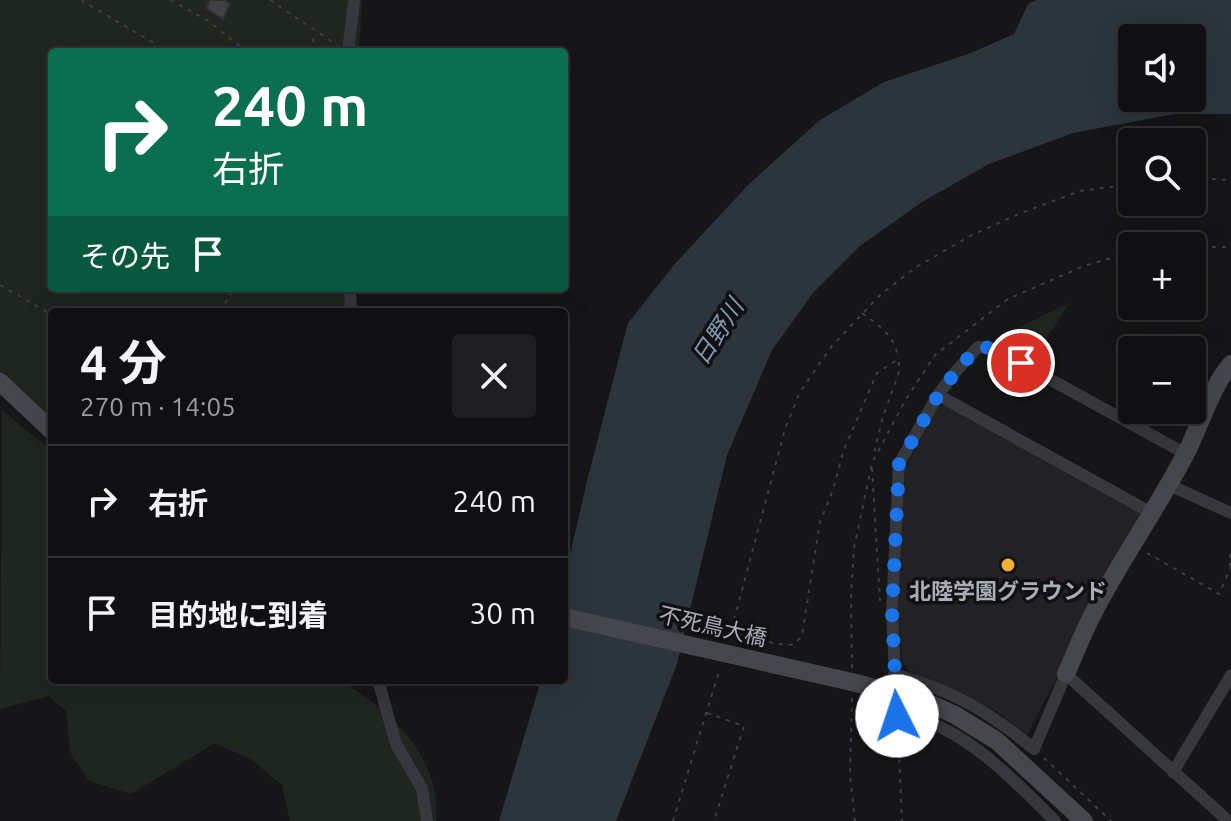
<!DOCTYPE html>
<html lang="ja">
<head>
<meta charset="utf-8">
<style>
  :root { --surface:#101012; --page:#1e1e20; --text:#f1f3f6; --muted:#9c9d9f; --line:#303032 }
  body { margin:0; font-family:Ubuntu,"Noto Sans JP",sans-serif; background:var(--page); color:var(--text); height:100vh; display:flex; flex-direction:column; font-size:30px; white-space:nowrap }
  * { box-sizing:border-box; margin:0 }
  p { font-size:26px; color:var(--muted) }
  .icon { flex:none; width:44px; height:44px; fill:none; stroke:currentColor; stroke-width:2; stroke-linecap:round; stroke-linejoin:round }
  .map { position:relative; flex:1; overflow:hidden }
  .details { position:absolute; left:48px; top:308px; width:520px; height:376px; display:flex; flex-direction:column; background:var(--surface); border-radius:8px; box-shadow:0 8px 32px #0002,0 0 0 2px var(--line) }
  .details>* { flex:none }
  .hud { position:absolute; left:48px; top:48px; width:520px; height:244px; border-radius:8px; box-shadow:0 8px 32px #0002,0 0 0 2px var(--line); background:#0b6e4f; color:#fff; overflow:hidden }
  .tools { position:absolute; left:1118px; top:24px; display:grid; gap:16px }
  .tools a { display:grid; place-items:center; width:88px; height:88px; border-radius:8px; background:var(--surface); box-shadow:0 8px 32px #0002,0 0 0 2px var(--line); font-size:40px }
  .pin { position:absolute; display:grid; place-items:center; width:68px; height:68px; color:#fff; margin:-34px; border:4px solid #fff; border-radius:50%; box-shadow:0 2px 8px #0007 }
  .me { position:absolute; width:88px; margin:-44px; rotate:356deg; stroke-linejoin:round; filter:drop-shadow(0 0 6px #0008) }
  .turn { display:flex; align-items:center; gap:28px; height:168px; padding:0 32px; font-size:36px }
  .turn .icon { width:104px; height:104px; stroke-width:2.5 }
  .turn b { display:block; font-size:56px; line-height:68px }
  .then { display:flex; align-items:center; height:76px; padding:0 32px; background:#0003; gap:16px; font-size:30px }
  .round { display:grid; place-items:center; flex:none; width:84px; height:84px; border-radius:8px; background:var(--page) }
  .overview { display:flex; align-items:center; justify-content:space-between; height:136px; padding:0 32px }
  h1 { font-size:48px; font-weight:700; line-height:60px }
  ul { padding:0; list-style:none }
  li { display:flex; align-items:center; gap:24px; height:112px; padding:0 32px; border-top:2px solid var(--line) }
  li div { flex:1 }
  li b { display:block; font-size:30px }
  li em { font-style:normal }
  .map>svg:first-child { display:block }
  .built { fill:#222225 }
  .green { fill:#1e261f }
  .water { fill:#2c353c; fill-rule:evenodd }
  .building { fill:#404145; stroke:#303034; stroke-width:2 }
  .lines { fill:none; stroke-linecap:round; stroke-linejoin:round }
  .path { stroke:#3d3f44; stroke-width:2; stroke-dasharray:4 6; stroke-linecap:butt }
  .street { stroke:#37383d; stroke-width:12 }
  .secondary { stroke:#45474d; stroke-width:18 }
  .route { stroke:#1a73e8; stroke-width:14; stroke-dasharray:0 25.2 }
  .poi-dot { fill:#f2b134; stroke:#111113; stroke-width:3 }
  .labels { text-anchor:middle; stroke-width:7; stroke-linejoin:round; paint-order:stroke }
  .poi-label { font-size:22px; font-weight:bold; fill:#a8adb8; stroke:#111113 }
  .street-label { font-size:22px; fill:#a8adb8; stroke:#111113 }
  .water-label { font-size:24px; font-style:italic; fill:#7f9bb3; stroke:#111113 }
</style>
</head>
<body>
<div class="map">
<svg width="1231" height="821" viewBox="0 0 1231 821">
  <rect width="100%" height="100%" fill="#161618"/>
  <path class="built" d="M949 405 1138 510 1141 517 1027 735 999 713 969 697 911 673 902 662 898 613 905 469 938 406Z"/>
  <path class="green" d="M0 0H362L359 52H52V288H350V312H52V429L0 379Z
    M1069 303 1039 350 993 340Z
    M2 410 52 451V680H340C391 712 441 755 436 821H290L282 785 250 759 215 743 131 794 89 781 70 752 66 711 49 696 0 709Z"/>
  <path class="water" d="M1037 0H1231V114H1174L1073 133 989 164 922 202 860 246 813 293 772 350 727 455 677 664 616 821H499L541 680H564V580L588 477 628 323 674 265 748 185 820 120 884 82 971 53 1014 34 1028 4ZM1132 38H1192V98H1132Z"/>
  <path class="building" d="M210 0H225L230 4 223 19 206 8Z"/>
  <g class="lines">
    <path class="path" d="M81 0 169 52
      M170 0 207 20 247 52
      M270 0 337 45
      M312 52 314 32
      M1192 178 1231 180
      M1192 247H1231
      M0 285 52 315
      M220 312 234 288
      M862 313C879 326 895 335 898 358
      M872 468 880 601
      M1147 553 1219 594 1231 567
      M1231 554 1228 562 1231 566
      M730 633C750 635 778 648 795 644L802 635 820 522 833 490 843 452 877 373 898 359 900 369 882 420 873 457
      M729 639 785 429 800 392 831 347 880 295 916 267 972 235 1021 213 1080 191 1132 184
      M852 668 851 598 854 548 872 463 906 399 935 355 1008 299 1084 266 1132 252
      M852 698 850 776 855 821
      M707 713 744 726 714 821
      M898 729 902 821
      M1044 758 1111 821
      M673 821 720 668"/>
    <path class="street" d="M348 52 354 0
      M350 288 351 312
      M938 395 1150 512
      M1169 485 1231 513
      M894 674C953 691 987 710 1034 749L1066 674 1225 818
      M378 680 396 744 422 789 427 821
      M1173 772 1231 675
      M1055 821C1020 786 975 739 928 722 918 719 907 718 897 716L892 611 899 464 938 395 957 370 978 347 993 348 1186 454"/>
    <path class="secondary" d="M0 382 52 431
      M564 617 852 682 924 701 955 715 997 741 1084 821
      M1066 674C1076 651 1085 628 1097 606 1124 555 1157 508 1184 457 1199 430 1211 386 1231 364"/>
  </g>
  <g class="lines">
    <path class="route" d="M897 716 892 611 899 464 938 395 957 370 978 347 993 348 1021 363"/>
  </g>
  <circle class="poi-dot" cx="1008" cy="565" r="8"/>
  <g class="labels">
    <g class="poi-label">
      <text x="1008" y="599">北陸学園グラウンド</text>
    </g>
    <g class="street-label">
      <text transform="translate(713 626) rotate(13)" y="8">不死鳥大橋</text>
    </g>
    <g class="water-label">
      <text transform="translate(718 332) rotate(-57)" y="8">日野川</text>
    </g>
  </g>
</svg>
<div class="tools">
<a><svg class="icon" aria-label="sound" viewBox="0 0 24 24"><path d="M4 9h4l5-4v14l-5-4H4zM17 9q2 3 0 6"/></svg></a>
<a><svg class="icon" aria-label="search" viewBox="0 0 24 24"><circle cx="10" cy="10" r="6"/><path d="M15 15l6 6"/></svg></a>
<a>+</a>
<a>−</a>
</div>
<div class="pin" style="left:1021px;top:363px;background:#d93025"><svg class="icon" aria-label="arrive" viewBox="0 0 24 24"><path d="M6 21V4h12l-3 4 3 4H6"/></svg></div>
<svg class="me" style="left:897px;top:716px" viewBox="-20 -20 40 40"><circle r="19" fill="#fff"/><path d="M0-13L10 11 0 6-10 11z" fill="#1a73e8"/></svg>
<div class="hud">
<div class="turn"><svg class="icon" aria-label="right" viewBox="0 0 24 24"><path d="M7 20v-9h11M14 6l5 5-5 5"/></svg><div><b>240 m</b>右折</div></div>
<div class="then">その先<svg class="icon" aria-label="arrive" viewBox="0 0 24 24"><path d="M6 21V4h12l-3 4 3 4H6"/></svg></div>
</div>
<section class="details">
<div class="overview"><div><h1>4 分</h1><p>270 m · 14:05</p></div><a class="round"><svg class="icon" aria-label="close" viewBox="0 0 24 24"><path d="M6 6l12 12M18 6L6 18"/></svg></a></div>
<ul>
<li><svg class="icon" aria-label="right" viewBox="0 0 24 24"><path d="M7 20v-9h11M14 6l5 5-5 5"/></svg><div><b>右折</b></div><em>240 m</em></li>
<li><svg class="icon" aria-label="arrive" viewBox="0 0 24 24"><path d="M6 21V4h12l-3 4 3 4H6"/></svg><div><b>目的地に到着</b></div><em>30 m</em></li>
</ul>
</section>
</div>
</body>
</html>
